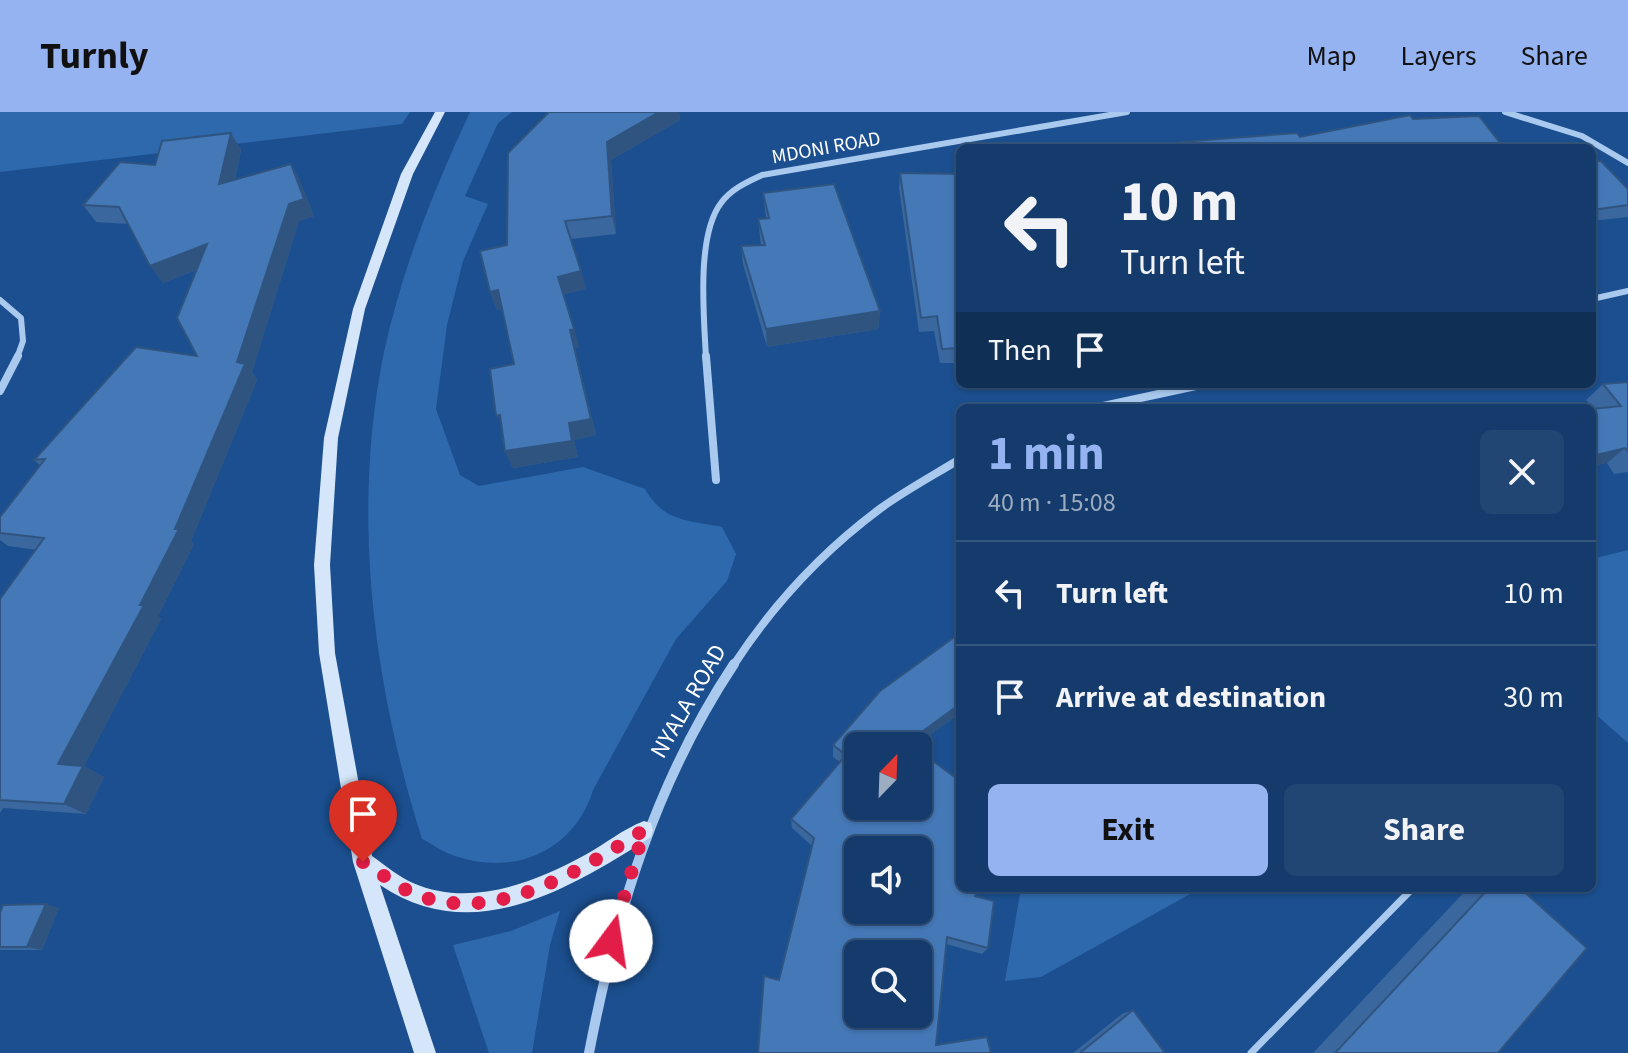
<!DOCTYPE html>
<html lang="en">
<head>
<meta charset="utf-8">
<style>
  :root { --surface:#143b6b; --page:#214673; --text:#f1f3f6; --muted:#9dadc1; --line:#33557e; --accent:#95b2f1 }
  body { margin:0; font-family:"Source Sans 3",sans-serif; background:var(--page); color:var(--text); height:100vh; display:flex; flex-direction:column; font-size:30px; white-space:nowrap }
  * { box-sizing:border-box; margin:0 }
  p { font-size:26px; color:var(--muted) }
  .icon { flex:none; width:44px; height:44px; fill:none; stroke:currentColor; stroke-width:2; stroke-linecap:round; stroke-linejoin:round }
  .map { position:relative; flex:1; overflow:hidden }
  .sheet { position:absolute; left:956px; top:292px; width:640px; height:488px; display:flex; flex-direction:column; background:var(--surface); border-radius:12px; box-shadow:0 2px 6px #0004,0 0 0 2px var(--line) }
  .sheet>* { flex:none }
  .banner { position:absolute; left:956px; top:32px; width:640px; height:244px; border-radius:12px; box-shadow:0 2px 6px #0004,0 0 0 2px var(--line); background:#143b6b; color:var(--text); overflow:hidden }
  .needle { width:52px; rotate:23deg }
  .buttons { position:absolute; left:844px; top:620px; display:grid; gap:16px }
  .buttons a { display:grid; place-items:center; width:88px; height:88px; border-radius:12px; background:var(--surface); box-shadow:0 2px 6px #0004,0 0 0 2px var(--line); font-size:40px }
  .pin { position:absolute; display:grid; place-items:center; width:68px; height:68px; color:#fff; margin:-82px -34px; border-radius:50% 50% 50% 0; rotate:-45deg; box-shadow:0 0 8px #0007 }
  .pin .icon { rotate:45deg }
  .me { position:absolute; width:88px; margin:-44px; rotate:14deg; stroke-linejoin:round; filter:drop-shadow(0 0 6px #0008) }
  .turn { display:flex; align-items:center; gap:28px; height:168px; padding:0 32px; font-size:36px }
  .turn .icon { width:104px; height:104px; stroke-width:2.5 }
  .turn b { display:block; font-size:56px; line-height:68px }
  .then { display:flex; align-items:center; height:76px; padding:0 32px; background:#0003; gap:16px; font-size:30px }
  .round { display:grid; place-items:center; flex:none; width:84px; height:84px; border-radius:12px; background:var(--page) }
  .head { display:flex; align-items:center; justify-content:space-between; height:136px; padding:0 32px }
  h1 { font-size:48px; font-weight:700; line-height:60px; color:var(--accent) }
  .cta { display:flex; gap:16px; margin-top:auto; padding:16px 32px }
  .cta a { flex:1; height:92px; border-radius:12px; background:var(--accent); color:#111; font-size:32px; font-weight:700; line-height:92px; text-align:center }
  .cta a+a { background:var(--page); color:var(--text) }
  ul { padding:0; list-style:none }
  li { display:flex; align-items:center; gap:24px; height:104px; padding:0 32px; border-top:2px solid var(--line) }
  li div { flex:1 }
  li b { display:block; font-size:30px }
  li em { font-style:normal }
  header { display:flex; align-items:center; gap:48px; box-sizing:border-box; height:112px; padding:0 40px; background:var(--accent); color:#111 }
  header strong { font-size:38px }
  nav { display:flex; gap:44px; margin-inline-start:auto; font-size:28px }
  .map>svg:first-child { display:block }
  .green { fill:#2e69ad }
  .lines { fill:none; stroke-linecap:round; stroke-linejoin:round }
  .service { stroke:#a9c9ee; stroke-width:7 }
  .minor-far2 { stroke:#a9c9ee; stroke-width:6 }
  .minor-far1 { stroke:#a9c9ee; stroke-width:8 }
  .minor { stroke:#a9c9ee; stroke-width:10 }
  .secondary { fill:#d6e6fa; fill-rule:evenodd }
  .wall { fill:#3a679d }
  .shaded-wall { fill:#305480 }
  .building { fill:#4478b7; stroke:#305480; stroke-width:2; fill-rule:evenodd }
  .route { stroke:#e11d48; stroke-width:14; stroke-dasharray:0 25.2 }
  .labels { text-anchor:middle; stroke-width:7; stroke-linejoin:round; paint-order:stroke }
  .far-street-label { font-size:20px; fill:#fff; stroke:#1b4f8f }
  .street-label { font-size:24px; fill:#fff; stroke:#1b4f8f }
</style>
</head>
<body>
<header>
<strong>Turnly</strong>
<nav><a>Map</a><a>Layers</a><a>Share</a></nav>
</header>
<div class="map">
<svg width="1628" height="941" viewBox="0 0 1628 941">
  <rect width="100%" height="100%" fill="#1b4f8f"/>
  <path class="green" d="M0 0H410L402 12 0 60Z
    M470 0H512L498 11 465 84 488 92 463 149 447 213 436 297 460 363 479 374 583 355 645 377C664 410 687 408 722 415L736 442 727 469 676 527 593 678C575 738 515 765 455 744 444 741 432 732 422 727 373 572 351 401 384 240 402 157 434 77 470 0Z
    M1628 438V631L1592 599V447Z
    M1021 776H1201L1041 865 1005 869Z
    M560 799 550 833 532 941H489L453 833 511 819Z"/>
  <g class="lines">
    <path class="service" d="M1251 941 1413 776"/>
    <path class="minor-far2" d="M1505 0 1582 24 1628 51
      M1592 187 1628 179
      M0 188 21 206 23 229 17 246
      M706 246C704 205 696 124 721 91 731 77 747 70 762 63L1127 0"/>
    <path class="minor-far1" d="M706 244 716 368
      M0 279 18 244
      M1094 296 1205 272
      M733 554C772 494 823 439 881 396 906 378 934 363 960 347"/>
    <path class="minor" d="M589 941C616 801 655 671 734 552"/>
    <path class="secondary" d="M435 0H445L413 62 365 197 338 326 330 453 335 541 372 744C385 753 399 765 413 771 470 796 534 771 585 743 605 732 623 717 644 709L651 711 653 718 651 725C569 777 473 836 380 773L436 941H414L353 750 319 541 314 453 324 326 353 197 401 62Z"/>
  </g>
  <path class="wall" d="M549 0H679L680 8 611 48 616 122 571 127 586 177 564 182 579 235 575 236 596 323 574 328 578 345 513 356 505 339 514 252 502 197 497 198 490 180 507 133Z
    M231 21 241 38 235 68 291 52 300 69 314 104 299 109 252 260 257 268 191 429 194 432 158 504 161 507 84 654 104 665 86 702 3 696 0 701V487L36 438 8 434 0 428V405L40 353 34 348 197 244 196 158 163 171 128 112 96 110 83 93 155 53Z
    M1592 49 1628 77V105L1592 109Z
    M900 61 960 62V251H940L934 219 919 220 899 76Z
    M763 81 880 199 878 217 767 235 743 152 741 134 761 133 758 107 766 106Z
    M1628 270V360L1614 362 1607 351 1593 297 1586 288 1603 272Z
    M960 521V601L915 634H858L975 784 988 836 982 842 946 832 936 933 991 941H758L779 868 812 734 792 716 791 707 840 650 833 645V633Z
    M1468 776H1520L1498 941H1313Z
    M59 796 42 838H0V801Z
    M1133 898 1165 941H1073L1122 902Z"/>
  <path class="shaded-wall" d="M659 0H679L680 8 611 48 616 122 612 104 607 30Z
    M231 21 241 38 230 89 219 72Z
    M291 52 300 69 314 104 299 109 252 260 257 268 191 429 194 432 158 504 161 507 84 654 104 665 86 702 64 692 58 652 140 493 175 417 237 250Z
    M207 132 218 149 163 171 150 154Z
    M581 159 586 177 564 182 558 165Z
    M498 178 505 196 497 198 490 180Z
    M880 199 878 217 767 235 766 217Z
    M574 217 579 235 575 236 596 323 574 328 578 345 513 356 505 339 569 311 570 218Z
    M1625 336 1607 351 1592 355V344Z
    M960 592V601L915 634H907L908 630Z
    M46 792 59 796 42 838 27 835Z"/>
  <path class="building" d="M549 0H659L607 30 612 104 565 109 581 159 558 165 574 217 570 218 591 307 569 311 572 329 505 339 500 303 496 304 490 257 514 252 498 178 490 180 480 139 507 133 508 41Z
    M1410 3 1413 7 1479 4 1504 36H1185L1180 30 1297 21 1300 25Z
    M231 21 219 72 291 52 304 87 289 92 237 250 245 252 175 417H179L140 493H144L58 652 83 654 64 692 0 688V487L44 426 0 421V405L45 347 34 348 136 235 197 244 177 206 207 132 150 154 119 95 83 93 120 50 155 53 162 29Z
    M1592 49H1601L1628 77V93L1592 98Z
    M900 61 960 62V236L942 237 937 204 921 206Z
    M834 72 880 199 766 217 741 134 765 133 758 107 769 106 763 81Z
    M1628 270V339L1625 336 1592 344V297L1621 294 1603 272Z
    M960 521V592L908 630 913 634H858V694H918V638L960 669V776H978L975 784 994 789 988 836 947 825 936 933 987 925 991 941H758L764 864 779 868 814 726 791 707 846 643 833 633 880 579ZM858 738H918V798H858ZM858 842H918V902H858Z
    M1489 776H1520L1587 836 1498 941H1335Z
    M46 792 27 835H0V801L3 793Z
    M1133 898 1165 941H1081V940Z"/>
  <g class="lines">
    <path class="route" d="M363 750C378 759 394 772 410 780 490 816 578 760 644 718L611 829"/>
  </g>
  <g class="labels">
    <g class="far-street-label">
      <text transform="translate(826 35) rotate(-10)" y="7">MDONI ROAD</text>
    </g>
    <g class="street-label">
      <text transform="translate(688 589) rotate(-60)" y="8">NYALA ROAD</text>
    </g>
  </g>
</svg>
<div class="buttons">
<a><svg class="needle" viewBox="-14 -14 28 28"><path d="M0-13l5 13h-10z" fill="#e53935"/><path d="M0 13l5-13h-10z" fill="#9dadc1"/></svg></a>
<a><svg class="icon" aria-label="sound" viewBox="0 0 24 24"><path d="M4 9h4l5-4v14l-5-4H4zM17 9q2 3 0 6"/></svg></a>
<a><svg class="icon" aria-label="search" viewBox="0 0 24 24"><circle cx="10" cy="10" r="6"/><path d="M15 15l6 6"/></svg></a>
</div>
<div class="pin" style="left:363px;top:750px;background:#d93025"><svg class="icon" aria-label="arrive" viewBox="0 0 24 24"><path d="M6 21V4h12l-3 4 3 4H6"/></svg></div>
<svg class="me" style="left:611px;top:829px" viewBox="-20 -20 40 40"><circle r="19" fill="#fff"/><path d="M0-13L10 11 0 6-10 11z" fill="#e11d48"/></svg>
<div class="banner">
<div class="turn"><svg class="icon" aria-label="left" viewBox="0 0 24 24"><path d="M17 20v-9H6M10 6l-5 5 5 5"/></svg><div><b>10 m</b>Turn left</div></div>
<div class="then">Then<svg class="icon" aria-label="arrive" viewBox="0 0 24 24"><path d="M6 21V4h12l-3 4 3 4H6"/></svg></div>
</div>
<section class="sheet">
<div class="head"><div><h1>1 min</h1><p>40 m · 15:08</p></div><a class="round"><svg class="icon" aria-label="close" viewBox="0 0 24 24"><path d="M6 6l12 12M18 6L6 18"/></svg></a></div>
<ul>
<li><svg class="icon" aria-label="left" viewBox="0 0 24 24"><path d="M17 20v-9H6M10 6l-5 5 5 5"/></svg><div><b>Turn left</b></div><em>10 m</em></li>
<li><svg class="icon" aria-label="arrive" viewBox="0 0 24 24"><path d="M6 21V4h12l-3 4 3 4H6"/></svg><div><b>Arrive at destination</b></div><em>30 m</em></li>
</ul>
<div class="cta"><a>Exit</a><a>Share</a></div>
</section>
</div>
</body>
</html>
